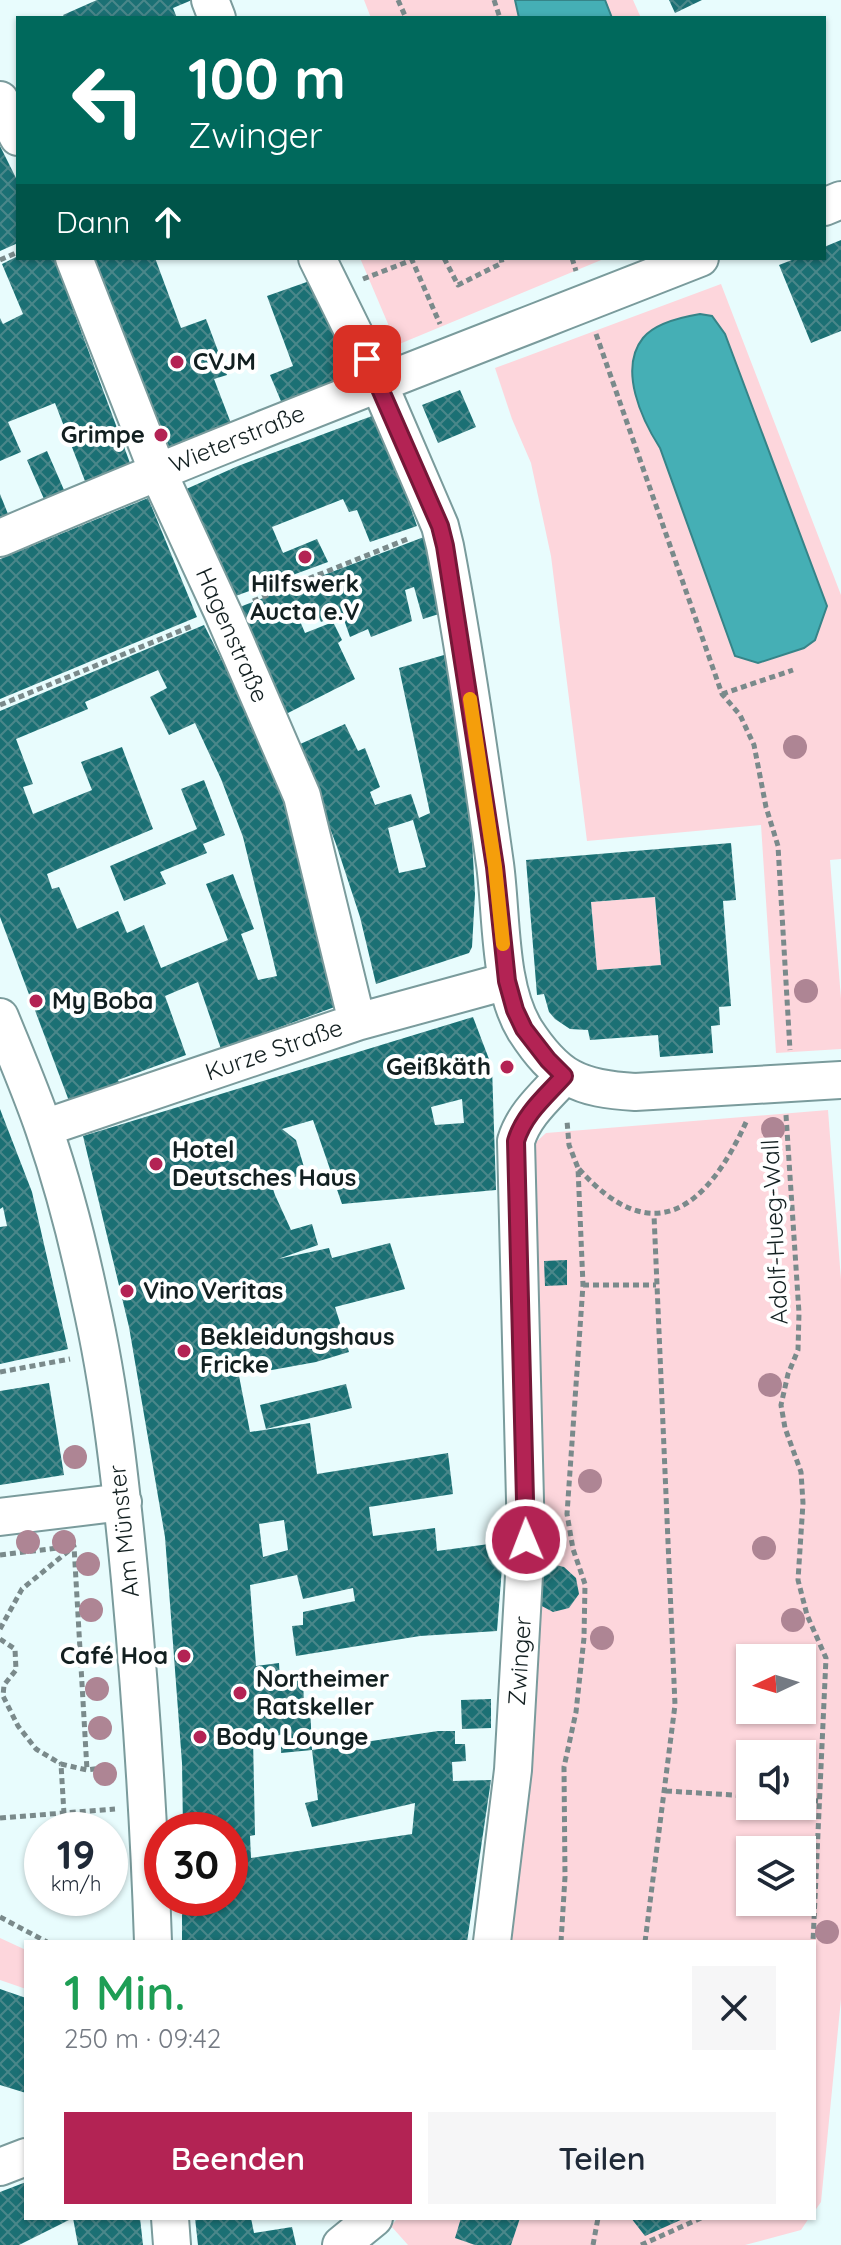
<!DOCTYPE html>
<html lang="de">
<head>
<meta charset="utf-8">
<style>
  :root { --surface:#fff; --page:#f6f6f7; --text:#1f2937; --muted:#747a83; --accent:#b32354 }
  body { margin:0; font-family:Quicksand,sans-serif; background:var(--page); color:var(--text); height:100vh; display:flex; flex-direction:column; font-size:30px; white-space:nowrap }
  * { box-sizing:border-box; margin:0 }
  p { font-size:26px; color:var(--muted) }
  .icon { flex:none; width:44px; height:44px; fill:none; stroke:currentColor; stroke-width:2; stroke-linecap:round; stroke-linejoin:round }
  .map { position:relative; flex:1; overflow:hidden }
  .drawer { position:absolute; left:24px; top:1940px; width:792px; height:280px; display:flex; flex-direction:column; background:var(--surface); border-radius:0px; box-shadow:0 2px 6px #0004 }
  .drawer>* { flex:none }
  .hud { position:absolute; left:16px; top:16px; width:810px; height:244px; border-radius:0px; box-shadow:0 2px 6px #0004; background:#00695c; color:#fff; overflow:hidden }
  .needle { width:52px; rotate:266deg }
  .tools { position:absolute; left:736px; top:1644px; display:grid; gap:16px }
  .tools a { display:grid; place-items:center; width:80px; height:80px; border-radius:0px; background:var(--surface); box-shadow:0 2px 6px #0004; font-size:40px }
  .speed { position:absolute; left:24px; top:1812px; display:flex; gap:16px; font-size:40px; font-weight:700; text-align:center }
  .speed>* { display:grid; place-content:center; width:104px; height:104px; border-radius:50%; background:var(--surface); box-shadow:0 2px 6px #0004; line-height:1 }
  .speed small { font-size:20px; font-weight:400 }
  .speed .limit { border:12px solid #d22; background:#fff; color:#111 }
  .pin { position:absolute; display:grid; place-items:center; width:68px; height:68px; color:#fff; margin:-34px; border-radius:16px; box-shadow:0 4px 12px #0006 }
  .me { position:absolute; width:88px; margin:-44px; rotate:359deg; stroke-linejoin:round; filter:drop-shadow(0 0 6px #0008) }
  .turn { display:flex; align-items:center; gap:28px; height:168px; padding:0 40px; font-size:36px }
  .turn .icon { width:104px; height:104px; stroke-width:2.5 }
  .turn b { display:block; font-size:56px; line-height:68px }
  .then { display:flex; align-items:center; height:76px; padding:0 40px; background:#0003; gap:16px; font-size:30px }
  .round { display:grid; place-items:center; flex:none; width:84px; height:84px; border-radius:0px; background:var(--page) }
  .overview { display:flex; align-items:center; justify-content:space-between; height:136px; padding:0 40px }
  h1 { font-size:48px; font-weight:600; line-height:60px; color:#1e9e55 }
  .button { display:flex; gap:16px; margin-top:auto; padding:16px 40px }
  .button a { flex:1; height:92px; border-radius:0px; background:var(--accent); color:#fff; font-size:32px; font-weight:600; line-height:92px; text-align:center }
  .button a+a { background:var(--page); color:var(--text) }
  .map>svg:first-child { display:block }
  .green { fill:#fdd6dc; fill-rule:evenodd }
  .water { fill:#45afb5; stroke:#368488; stroke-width:2 }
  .building { fill:url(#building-cross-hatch); fill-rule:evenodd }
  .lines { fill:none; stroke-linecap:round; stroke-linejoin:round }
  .minor-casing { stroke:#7a9b9c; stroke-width:40 }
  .path { stroke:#7a8a8b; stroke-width:5; stroke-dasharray:6 4; stroke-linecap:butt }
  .minor { stroke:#fff; stroke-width:36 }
  .tree { fill:#ae8594 }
  .route-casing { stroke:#741737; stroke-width:20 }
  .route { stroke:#b32354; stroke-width:14 }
  .slow { stroke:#f59e0b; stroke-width:14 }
  .poi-dot { fill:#b32354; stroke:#fff; stroke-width:3 }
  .labels { text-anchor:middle; stroke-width:8; stroke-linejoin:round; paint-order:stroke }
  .poi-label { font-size:24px; font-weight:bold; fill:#121f20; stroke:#fff; text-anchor:start }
  .street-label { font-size:24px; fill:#121f20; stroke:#fff }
</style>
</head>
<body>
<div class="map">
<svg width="841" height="2245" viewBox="0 0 841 2245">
  <defs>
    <pattern id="building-cross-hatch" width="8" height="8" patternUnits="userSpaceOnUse" patternTransform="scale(2)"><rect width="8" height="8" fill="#1b7074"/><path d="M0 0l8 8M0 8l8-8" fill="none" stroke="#4a878a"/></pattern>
  </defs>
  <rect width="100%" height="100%" fill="#e8fcfd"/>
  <path class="green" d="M364 0H633L641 18H371Z
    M360 258H606L397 345Z
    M721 284 841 595V859L830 860 841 999V1049L776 1053 761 825 587 841 551 556 531 463 512 419 495 368Z
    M655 897 661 965 597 970 591 902Z
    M828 1110 841 1280V1999L821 2202 814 2212V1942H508L514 1912 527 1782 541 1571 534 1144 546 1133ZM750 1658H802V1710H750ZM750 1754H802V1806H750ZM750 1850H802V1902H750Z
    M0 1938 26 1950V1989L0 1980Z
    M398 2218H809L801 2230 745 2245H408L391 2226Z"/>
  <path class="water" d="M515 0H605L612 18H519Z
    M700 314 712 316 725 334 827 606 815 640 804 648 758 663 735 656 660 448C642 420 618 369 643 338 655 323 682 317 700 314Z"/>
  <path class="building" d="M97 0H192L173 8 177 18H65L63 15Z
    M669 0H702L675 13Z
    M0 146 18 182V243L0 251Z
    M841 240V331L811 343 779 265 797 258H824V247Z
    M18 256 54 258 130 463 85 481 55 403 8 422 21 452 0 461V318L3 324 23 314 2 264Z
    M93 258H155L181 328 206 319 227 375 214 379 232 426 167 452Z
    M321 277 357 374 283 406 270 375 293 366 267 296Z
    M460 390 476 427 438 443 422 405Z
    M372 416 389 447 417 526 370 542 357 510 349 512 343 499 272 527 283 553 317 539 328 562 233 597 184 490 238 466Z
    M47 451 64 490 44 499 27 460Z
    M0 494 8 514 0 518Z
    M148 498 197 617 0 699V559Z
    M424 537 442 613 423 619 414 587 405 590 412 621 371 637 368 629 350 637 342 614 321 622 314 606 297 614 305 633 333 622 342 640 338 643 355 679 286 714 237 608Z
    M204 625 243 702 293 816 340 1005 221 1049 198 982 165 996 186 1055 118 1080 120 1084 69 1101 0 917V711ZM158 670 167 688 150 697 169 735 195 723 221 779 243 837 277 976 258 980 241 934 254 929 233 874 206 884 228 940 161 968 144 925 127 933 118 911 77 929 59 887 52 889 47 874 153 829 122 747 81 762 92 790 33 814 23 787 33 784 16 739 88 709 85 702Z
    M444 655 459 720 470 802 475 894 472 947 469 953 376 984 360 917 336 844 298 745 345 724 358 751 365 748 380 787 370 792 375 805 411 794 419 818 430 813 399 668ZM413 820 426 867 399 873 388 828Z
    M204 780 225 835 203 844 207 853 160 872 166 884 124 901 110 866 197 829 181 789Z
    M731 843 736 900 723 901 731 1006 719 1007 720 1025 711 1026 713 1053 660 1057 658 1035 590 1040 588 1030 570 1029 555 1019 549 1012 544 994 537 995 526 860ZM655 897 661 965 597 970 591 902Z
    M473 1017 492 1067 496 1190 342 1204 313 1120 282 1129 296 1140 306 1174 271 1183 275 1195 291 1230 312 1224 318 1245 278 1259 329 1248 332 1258 390 1243 405 1289 335 1307 349 1352 316 1362 239 1376 250 1432 310 1423 317 1474 448 1453 453 1494 369 1507 373 1536 435 1528 437 1551 504 1542 497 1631 420 1636 296 1656 292 1626 303 1625V1612L355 1601 353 1588 303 1599 297 1575 250 1585 256 1666 279 1663 280 1682 303 1679 304 1705 310 1704 312 1750 281 1753V1735L253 1738 255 1835 250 1836 251 1858 412 1834 415 1803 312 1827 305 1803 318 1800 312 1750 438 1731H455V1744H465L466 1761 452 1762 453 1781 491 1780 467 1942H182V1898H230V1830H183L182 1763 165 1537 129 1327 83 1136ZM462 1099 464 1123 435 1125 431 1107ZM284 1520 288 1550 263 1557 259 1524Z
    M0 1109 32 1192 68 1349 0 1364V1227L7 1226 3 1207 0 1209Z
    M567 1260V1285L545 1286 544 1261Z
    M49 1383 64 1475 0 1485V1391Z
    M346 1384 352 1408 266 1429 260 1405Z
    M556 1565 564 1567 576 1578 579 1594 569 1608 553 1612 538 1604 541 1571Z
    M491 1699V1728L462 1729 461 1700Z
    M0 1989 26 1998V2093L0 2085Z
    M26 2182V2218H140L143 2245H78L73 2218 19 2245H0V2192Z
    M195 2218H251L254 2233 292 2227 296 2245H198Z
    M461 2218H520L511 2245H475L455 2238Z
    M631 2218H685L645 2236Z"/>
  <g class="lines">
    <g class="minor-casing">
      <path id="minor" d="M210 0 217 18
        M0 100 18 137
        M824 207 841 200
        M74 258 157 470 223 613 302 796 357 1022
        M317 258 378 382 440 526 445 546C465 652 480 758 495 864 502 915 498 986 525 1030 556 1078 579 1089 635 1092L841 1080
        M0 538C231 439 466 350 700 258
        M0 1017C15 1054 31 1091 44 1129 63 1184 78 1242 90 1299 111 1391 121 1486 130 1580 141 1701 149 1821 153 1942
        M44 1128 357 1022 507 981
        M0 1517 123 1502
        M492 1942 513 1770 526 1540 516 1141C524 1114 546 1096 564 1076
        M0 2167 26 2157
        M170 2218 172 2245
        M341 2245 374 2218"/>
    </g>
    <path class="path" d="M398 0 406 18
      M494 0 500 18
      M444 258 458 285 502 263 501 258
      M572 258 576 271
      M0 260 18 252
      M363 279 412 260 440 324
      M596 334 722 694 740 715 754 745 766 807 778 846 790 1050
      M253 601 410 538
      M722 694 793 670
      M0 705 192 626
      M786 1115 799 1313 798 1350 788 1374 781 1405 785 1428 801 1472 803 1503 798 1580 807 1615 826 1658 813 1942
      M579 1169C655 1254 709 1205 747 1120
      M583 1285H656
      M0 1372 70 1359
      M0 1555 74 1546 87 1770
      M0 1629 22 1589 72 1548
      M0 1639 15 1649 16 1670 4 1685 3 1696 18 1726 36 1749 61 1764
      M666 1791 750 1796
      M802 1800 820 1801
      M64 1814 61 1764 87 1770 102 1768 111 1775
      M0 1818 115 1809
      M0 1917 47 1942
      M561 1942 565 1877 564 1767 576 1712 584 1638 585 1584 573 1549 567 1514 583 1285 578 1168 569 1145 567 1121
      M645 1942 675 1705 654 1215
      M593 2245 598 2218
      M641 2245 701 2218"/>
    <use href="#minor" class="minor"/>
  </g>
  <g class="tree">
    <circle cx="795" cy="747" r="12"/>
    <circle cx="806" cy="991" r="12"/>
    <circle cx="773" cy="1129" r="12"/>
    <circle cx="770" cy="1385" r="12"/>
    <circle cx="75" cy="1457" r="12"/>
    <circle cx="590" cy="1481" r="12"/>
    <circle cx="28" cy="1542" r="12"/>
    <circle cx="64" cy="1542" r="12"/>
    <circle cx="764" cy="1548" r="12"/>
    <circle cx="88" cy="1564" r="12"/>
    <circle cx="91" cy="1610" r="12"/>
    <circle cx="793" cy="1620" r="12"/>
    <circle cx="602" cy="1638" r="12"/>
    <circle cx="97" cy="1689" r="12"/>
    <circle cx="100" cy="1728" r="12"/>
    <circle cx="105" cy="1774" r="12"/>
    <circle cx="827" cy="1932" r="12"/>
  </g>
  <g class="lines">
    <g class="route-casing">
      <path id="route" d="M367 359 440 526 445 546 495 867 507 981 515 1010 524 1029 548 1060 564 1076C546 1096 524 1114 516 1141L526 1540"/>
    </g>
    <use href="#route" class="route"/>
    <path class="slow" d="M470 699 495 867 503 944"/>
  </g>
  <g class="poi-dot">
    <circle cx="177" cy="362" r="8"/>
    <circle cx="161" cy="435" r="8"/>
    <circle cx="305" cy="557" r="8"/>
    <circle cx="36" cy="1001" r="8"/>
    <circle cx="507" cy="1067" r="8"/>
    <circle cx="156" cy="1164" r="8"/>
    <circle cx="127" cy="1291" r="8"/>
    <circle cx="184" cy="1351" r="8"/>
    <circle cx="184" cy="1656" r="8"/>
    <circle cx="240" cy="1693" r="8"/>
    <circle cx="200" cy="1737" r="8"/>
  </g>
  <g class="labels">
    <g class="poi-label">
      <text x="193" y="370">CVJM</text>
      <text x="145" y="443" text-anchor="end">Grimpe</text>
      <text x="305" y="592" text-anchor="middle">Hilfswerk<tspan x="305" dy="28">Aucta e.V</tspan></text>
      <text x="52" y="1009">My Boba</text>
      <text x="491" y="1075" text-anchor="end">Geißkäth</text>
      <text x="172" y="1158">Hotel<tspan x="172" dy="28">Deutsches Haus</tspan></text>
      <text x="143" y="1299">Vino Veritas</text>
      <text x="200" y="1345">Bekleidungshaus<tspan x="200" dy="28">Fricke</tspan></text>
      <text x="168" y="1664" text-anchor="end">Café Hoa</text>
      <text x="256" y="1687">Northeimer<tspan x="256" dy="28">Ratskeller</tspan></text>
      <text x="216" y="1745">Body Lounge</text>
    </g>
    <g class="street-label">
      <text transform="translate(237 439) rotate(-22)" y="8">Wieterstraße</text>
      <text transform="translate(232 635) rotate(66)" y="8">Hagenstraße</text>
      <text transform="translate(274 1050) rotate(-19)" y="8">Kurze Straße</text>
      <text transform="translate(775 1232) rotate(-93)" y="8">Adolf-Hueg-Wall</text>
      <text transform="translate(124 1531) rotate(-96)" y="8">Am Münster</text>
      <text transform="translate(520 1661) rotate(-86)" y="8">Zwinger</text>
    </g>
  </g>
</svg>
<div class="tools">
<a><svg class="needle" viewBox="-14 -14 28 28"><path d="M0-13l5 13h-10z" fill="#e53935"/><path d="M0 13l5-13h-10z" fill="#747a83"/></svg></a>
<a><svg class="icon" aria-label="sound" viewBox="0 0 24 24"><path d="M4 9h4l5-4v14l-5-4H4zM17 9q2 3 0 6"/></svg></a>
<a><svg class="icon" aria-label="layers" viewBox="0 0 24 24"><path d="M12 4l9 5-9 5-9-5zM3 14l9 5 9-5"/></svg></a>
</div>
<div class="speed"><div>19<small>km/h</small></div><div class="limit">30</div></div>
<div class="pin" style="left:367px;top:359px;background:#d93025"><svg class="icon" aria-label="arrive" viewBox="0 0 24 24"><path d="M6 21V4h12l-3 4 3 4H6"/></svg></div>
<svg class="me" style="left:526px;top:1540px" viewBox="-20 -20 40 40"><circle r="17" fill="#b32354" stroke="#fff" stroke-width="3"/><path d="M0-11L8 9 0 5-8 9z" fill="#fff"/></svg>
<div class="hud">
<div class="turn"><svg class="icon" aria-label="left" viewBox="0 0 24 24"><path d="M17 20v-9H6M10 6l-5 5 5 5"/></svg><div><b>100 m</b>Zwinger</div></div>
<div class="then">Dann<svg class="icon" aria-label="ahead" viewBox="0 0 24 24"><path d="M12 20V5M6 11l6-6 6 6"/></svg></div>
</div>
<section class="drawer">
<div class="overview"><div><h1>1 Min.</h1><p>250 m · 09:42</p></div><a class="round"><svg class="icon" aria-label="close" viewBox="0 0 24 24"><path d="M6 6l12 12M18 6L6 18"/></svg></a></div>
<div class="button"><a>Beenden</a><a>Teilen</a></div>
</section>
</div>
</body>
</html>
